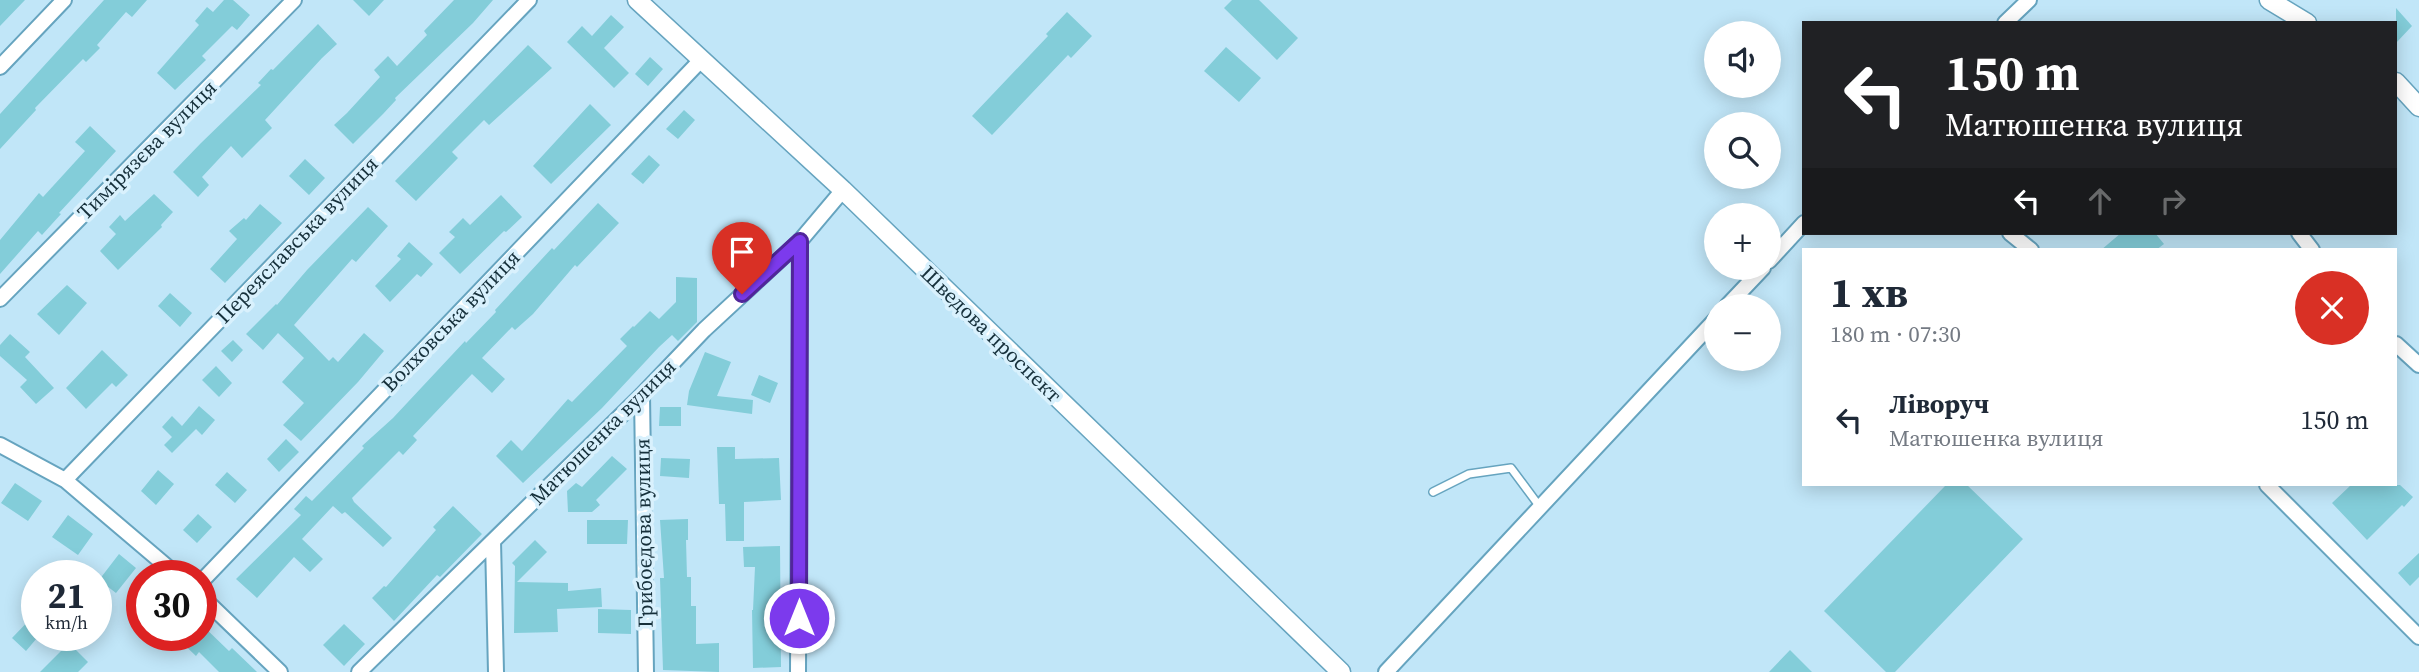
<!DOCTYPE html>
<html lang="uk">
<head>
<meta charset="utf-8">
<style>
  :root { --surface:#fff; --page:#f2f2f3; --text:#1f2937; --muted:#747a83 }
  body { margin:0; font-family:"Source Serif 4",serif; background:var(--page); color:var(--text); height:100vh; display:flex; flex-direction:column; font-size:26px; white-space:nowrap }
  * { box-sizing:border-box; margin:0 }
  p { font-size:23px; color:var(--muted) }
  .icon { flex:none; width:38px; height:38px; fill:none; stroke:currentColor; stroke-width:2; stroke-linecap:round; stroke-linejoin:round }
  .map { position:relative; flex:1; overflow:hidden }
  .panel { position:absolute; left:1802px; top:248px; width:595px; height:238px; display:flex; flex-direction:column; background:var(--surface); border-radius:0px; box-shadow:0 4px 18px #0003 }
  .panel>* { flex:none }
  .guide { position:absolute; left:1802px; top:21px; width:595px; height:214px; border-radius:0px; box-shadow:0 4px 18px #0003; background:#202124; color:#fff; overflow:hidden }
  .controls { position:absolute; left:1704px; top:21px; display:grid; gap:14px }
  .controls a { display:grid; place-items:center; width:77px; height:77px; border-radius:50%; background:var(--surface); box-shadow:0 4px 18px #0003; font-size:35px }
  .speed { position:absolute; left:21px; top:560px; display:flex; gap:14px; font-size:35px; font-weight:700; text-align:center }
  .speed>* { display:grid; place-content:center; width:91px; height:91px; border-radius:50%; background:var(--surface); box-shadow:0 4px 18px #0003; line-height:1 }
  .speed small { font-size:18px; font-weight:400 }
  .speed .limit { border:10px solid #d22; background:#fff; color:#111 }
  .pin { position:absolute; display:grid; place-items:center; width:60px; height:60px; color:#fff; margin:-72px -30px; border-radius:50% 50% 50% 0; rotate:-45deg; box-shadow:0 0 7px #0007 }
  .pin .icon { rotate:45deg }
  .me { position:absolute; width:77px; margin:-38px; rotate:0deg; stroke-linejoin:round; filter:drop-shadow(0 0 5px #0008) }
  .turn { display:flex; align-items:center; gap:24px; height:147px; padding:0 28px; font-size:32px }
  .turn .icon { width:91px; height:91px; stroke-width:2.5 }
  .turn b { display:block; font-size:49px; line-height:60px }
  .lanes { display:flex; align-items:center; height:66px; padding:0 28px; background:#0003; justify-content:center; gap:35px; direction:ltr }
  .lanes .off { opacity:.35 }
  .round { display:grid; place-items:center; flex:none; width:74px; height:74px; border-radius:37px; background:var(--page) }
  .overview { display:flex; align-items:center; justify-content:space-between; height:119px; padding:0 28px }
  h1 { font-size:42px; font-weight:700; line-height:52px }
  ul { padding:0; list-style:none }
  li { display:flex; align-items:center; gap:21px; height:105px; padding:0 28px }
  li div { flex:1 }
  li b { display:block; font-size:26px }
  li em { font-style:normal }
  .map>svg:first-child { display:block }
  .building { fill:#83cdd9 }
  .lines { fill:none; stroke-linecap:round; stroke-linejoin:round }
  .service-casing { stroke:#66a4bf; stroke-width:10 }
  .minor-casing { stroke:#66a4bf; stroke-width:18 }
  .tertiary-casing { stroke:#66a4bf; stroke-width:21 }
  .service { stroke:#fff; stroke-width:7 }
  .minor { stroke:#fff; stroke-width:14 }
  .tertiary { stroke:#fff; stroke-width:18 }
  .route-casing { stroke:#51269a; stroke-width:18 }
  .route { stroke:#7c3aed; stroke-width:12 }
  .labels { text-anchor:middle; stroke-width:7; stroke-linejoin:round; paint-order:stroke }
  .street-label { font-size:21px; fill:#16303b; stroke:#d9f1fd }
</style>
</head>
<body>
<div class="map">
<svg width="2419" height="672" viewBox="0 0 2419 672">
  <rect width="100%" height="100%" fill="#c1e6f8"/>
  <path class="building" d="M0 0H25L0 26Z
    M104 0H147L132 17 126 12 97 45 100 48 86 62 83 59 35 108 36 110 0 149V114Z
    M224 0H233L250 15 237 30 232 26 202 56 206 60 175 90 157 73 199 25 195 21 207 7 213 12Z
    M353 0H384L369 16Z
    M454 0H493L473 23 395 98 396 100 383 114 353 144 334 125 347 113 380 77 374 70 388 56 397 66 427 35 424 31Z
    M1232 0H1259L1298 38 1277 60 1224 8Z
    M2396 8 2412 26 2396 43Z
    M1067 12 1092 36 1071 58 1068 55 992 135 972 116 1048 36 1046 34Z
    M611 15 624 27 604 48 629 73 614 88 567 42 582 26 592 36Z
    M318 24 337 44 322 58 265 120 272 128 242 158 231 146 202 177 209 185 198 197 173 172 201 143 261 85 258 83 271 69 273 70Z
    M528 45 552 68 489 125 484 120 452 152 458 158 416 201 395 181Z
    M1226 47 1261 78 1239 102 1204 71Z
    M650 57 663 69 648 86 635 74Z
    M590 104 611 125 551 184 533 166Z
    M684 110 695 120 678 139 666 129Z
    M90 126 116 151 59 213 61 214 42 235 38 231 0 274V240L39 193 43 197 85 151 75 142Z
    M649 155 660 165 643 184 631 174Z
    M305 159 325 178 309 195 289 176Z
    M154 194 173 212 161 225 162 227 118 270 100 251 116 234 109 227 120 215 125 221Z
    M501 195 522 217 506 232 504 231 460 274 439 253 455 237 449 232 463 218 470 225Z
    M598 203 619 223 577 267 575 265 533 314 515 330 512 327 482 358 505 379 492 393 472 374 413 436 417 440 403 455 399 451 352 498 354 502 392 538 383 547 345 512 342 514 333 506 302 539 323 559 310 572 294 557 257 598 236 579 301 515 294 509 306 496 312 501 364 448 362 446 393 418 465 341 466 343 496 312 495 310 552 248 554 250Z
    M260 204 282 223 225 283 210 269 237 239 229 231 244 218 246 220Z
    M368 207 388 226 356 262 352 259 294 325 329 361 333 357 338 362 364 333 384 351 358 382 301 441 283 425 304 403 282 382 304 358 278 333 263 350 246 334 276 304 277 305 307 270Z
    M2121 233H2155L2164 244 2156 250H2101Z
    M409 242 433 264 421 277 417 274 390 302 375 286 401 259 397 256Z
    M676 277 697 278V322L678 341 672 335 659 347 602 408 523 483 496 456 511 440 522 451 568 399 572 402 627 346 620 339 633 326 634 327 650 311 659 319 676 302Z
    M67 285 87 303 59 335 37 314Z
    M170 293 192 313 180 327 158 306Z
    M10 334 30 352 25 357 54 388 36 404 20 387 27 380 0 356V345Z
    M233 340 243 350 232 362 221 351Z
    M102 350 128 375 116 387 112 383 86 409 66 388Z
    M705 352 731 362 717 396 753 400 752 414 687 405 689 391Z
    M216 366 232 383 219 397 202 380Z
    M759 375 778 383 770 403 751 395Z
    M199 406 215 420 202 435 196 429 172 453 164 445 172 437 162 427 172 416 182 426Z
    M660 407H681V426H659Z
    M286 439 299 452 279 472 267 459Z
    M717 447H735V459L779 458 781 500 744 502V541H726L725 504H719Z
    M612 456 627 469 596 500 600 505 592 512H568L567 491 576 483 582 487Z
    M661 458 690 459 689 478 660 476Z
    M158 470 174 484 156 505 141 491Z
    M227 472 247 490 235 503 215 485Z
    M15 483 42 501 28 521 1 503Z
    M1946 485H1967L2023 539 1895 672H1886L1824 611Z
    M2351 485H2400L2413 497 2404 507 2402 505 2367 540 2332 503Z
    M453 506 482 534 440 577 437 575 394 621 372 598 384 586 386 587 436 530 433 527Z
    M198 514 212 527 197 543 183 530Z
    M68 515 93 534 78 555 52 537Z
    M688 519V540H686L687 577H691V606H696V644L719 643V672L663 670 660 578H664L660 520Z
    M587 520H628L627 544H587Z
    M535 540 547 552 517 582 568 583V591L601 588 602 607 557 609 558 632 514 633 515 566 512 563Z
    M780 546 781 667 753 668 752 610H753L755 567H744L743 547Z
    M2419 553V577L2410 586 2398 573Z
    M119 554 136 568 116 593 99 580Z
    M598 609 631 610V634L598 633Z
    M37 612V638L26 651 12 638Z
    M201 624 229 651 232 648 257 672H219L199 652 196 656 174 635H201Z
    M344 624 365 644 344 666 323 645Z
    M69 643 88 662 78 672H40Z
    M1790 650 1812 672H1769Z"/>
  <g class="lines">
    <g class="service-casing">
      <path id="service" d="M1433 492 1469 474 1511 468 1540 507"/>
    </g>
    <g class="minor-casing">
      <path id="minor" d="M2005 23 2029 0
        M0 67 64 0
        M2010 233 2031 250
        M2299 233 2312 250
        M1769 261 1804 223
        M0 299 294 0
        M1727 306 1763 268
        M2396 344 2419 365
        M642 395 646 672
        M0 445 65 480 178 576
        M65 480 529 0
        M2267 485 2419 637
        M493 541 496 672
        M201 582 701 60
        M201 596 280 672
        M359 672 642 395 704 330 800 241 843 190
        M798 672 800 241
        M1386 672 1717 318"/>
    </g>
    <g class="tertiary-casing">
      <path id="tertiary" d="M637 0 843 190 1341 672
        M2269 0 2307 23
        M2396 82 2419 107"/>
    </g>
    <use href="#service" class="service"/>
    <use href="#minor" class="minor"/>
    <use href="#tertiary" class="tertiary"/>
  </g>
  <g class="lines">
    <g class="route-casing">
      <path id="route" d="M742 294 800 241 799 618"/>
    </g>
    <use href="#route" class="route"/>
  </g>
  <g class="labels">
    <g class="street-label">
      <text transform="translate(147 150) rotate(-45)" y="7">Тимірязєва вулиця</text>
      <text transform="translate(297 240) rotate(-46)" y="7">Переяславська вулиця</text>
      <text transform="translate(451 321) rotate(-46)" y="7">Волховська вулиця</text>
      <text transform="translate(991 334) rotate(44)" y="7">Шведова проспект</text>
      <text transform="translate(603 432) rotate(-45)" y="7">Матюшенка вулиця</text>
      <text transform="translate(644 533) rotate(-91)" y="7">Грибоєдова вулиця</text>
    </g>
  </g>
</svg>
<div class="controls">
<a><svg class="icon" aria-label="sound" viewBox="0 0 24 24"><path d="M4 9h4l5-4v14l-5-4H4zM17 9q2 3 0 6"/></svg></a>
<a><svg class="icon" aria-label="search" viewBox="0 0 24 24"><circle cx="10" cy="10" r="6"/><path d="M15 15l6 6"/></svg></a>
<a>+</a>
<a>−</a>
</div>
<div class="speed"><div>21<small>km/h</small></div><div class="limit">30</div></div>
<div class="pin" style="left:742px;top:294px;background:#d93025"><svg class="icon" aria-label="arrive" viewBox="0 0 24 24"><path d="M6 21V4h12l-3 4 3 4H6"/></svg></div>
<svg class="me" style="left:799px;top:618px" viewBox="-20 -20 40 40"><circle r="17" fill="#7c3aed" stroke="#fff" stroke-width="3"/><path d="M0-11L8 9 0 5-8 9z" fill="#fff"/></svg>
<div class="guide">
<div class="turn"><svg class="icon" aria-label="left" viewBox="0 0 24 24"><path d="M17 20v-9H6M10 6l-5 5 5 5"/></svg><div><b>150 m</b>Матюшенка вулиця</div></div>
<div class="lanes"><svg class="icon" aria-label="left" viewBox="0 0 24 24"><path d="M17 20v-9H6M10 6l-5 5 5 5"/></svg><svg class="icon off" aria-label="ahead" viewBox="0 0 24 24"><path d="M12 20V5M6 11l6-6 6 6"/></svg><svg class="icon off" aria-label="right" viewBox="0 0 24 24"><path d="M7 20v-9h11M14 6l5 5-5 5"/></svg></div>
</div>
<section class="panel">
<div class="overview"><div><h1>1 хв</h1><p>180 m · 07:30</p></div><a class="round" style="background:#d93025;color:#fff"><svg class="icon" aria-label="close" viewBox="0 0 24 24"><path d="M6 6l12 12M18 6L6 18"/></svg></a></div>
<ul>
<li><svg class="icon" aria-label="left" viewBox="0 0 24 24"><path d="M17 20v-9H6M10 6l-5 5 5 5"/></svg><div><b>Ліворуч</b><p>Матюшенка вулиця</p></div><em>150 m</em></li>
</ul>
</section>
</div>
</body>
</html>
